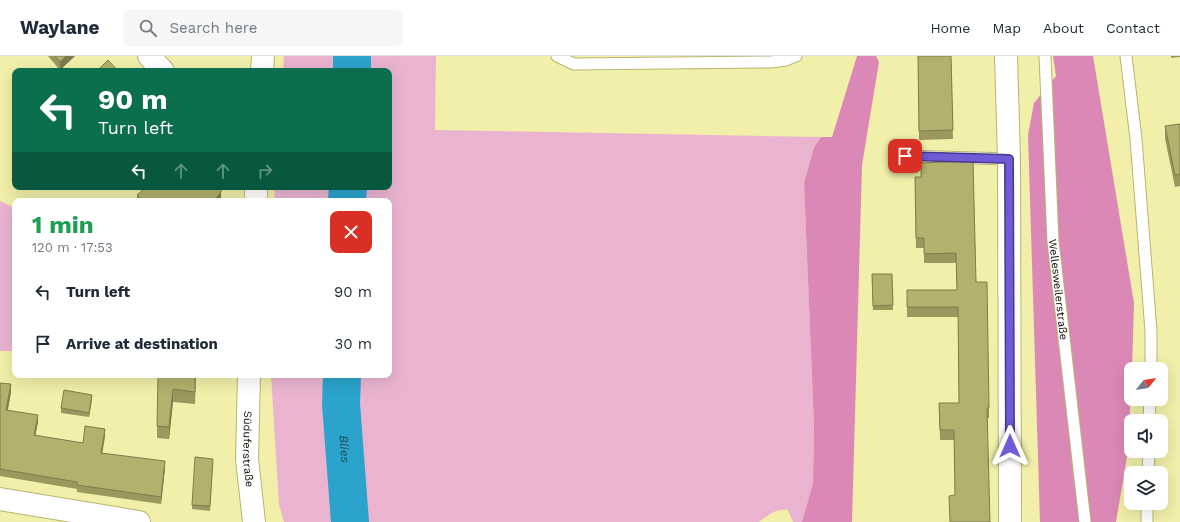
<!DOCTYPE html>
<html lang="en">
<head>
<meta charset="utf-8">
<style>
  :root { --surface:#fff; --page:#f6f6f7; --text:#1f2937; --muted:#747a83; --line:#e0e1e3 }
  body { margin:0; font-family:"Work Sans",sans-serif; background:var(--page); color:var(--text); height:100vh; display:flex; flex-direction:column; font-size:15px; white-space:nowrap }
  * { box-sizing:border-box; margin:0 }
  p { font-size:13px; color:var(--muted) }
  .icon { flex:none; width:22px; height:22px; fill:none; stroke:currentColor; stroke-width:2; stroke-linecap:round; stroke-linejoin:round }
  .map { position:relative; flex:1; overflow:hidden }
  .details { position:absolute; left:12px; top:142px; width:380px; height:180px; display:flex; flex-direction:column; background:var(--surface); border-radius:8px; box-shadow:0 4px 16px #0002 }
  .details>* { flex:none }
  .banner { position:absolute; left:12px; top:12px; width:380px; height:122px; border-radius:8px; box-shadow:0 4px 16px #0002; background:#0b6e4f; color:#fff; overflow:hidden }
  .needle { width:26px; rotate:60deg }
  .controls { position:absolute; left:1124px; top:306px; display:grid; gap:8px }
  .controls a { display:grid; place-items:center; width:44px; height:44px; border-radius:8px; background:var(--surface); box-shadow:0 4px 16px #0002; font-size:20px }
  .pin { position:absolute; display:grid; place-items:center; width:34px; height:34px; color:#fff; margin:-17px; border-radius:8px; box-shadow:0 2px 6px #0006 }
  .me { position:absolute; width:44px; margin:-22px; rotate:0deg; stroke-linejoin:round; filter:drop-shadow(0 0 3px #0008) }
  .turn { display:flex; align-items:center; gap:14px; height:84px; padding:0 20px; font-size:18px }
  .turn .icon { width:52px; height:52px; stroke-width:2.5 }
  .turn b { display:block; font-size:28px; line-height:34px }
  .lanes { display:flex; align-items:center; height:38px; padding:0 20px; background:#0003; justify-content:center; gap:20px; direction:ltr }
  .lanes .off { opacity:.35 }
  .round { display:grid; place-items:center; flex:none; width:42px; height:42px; border-radius:8px; background:var(--page) }
  .overview { display:flex; align-items:center; justify-content:space-between; height:68px; padding:0 20px }
  h1 { font-size:24px; font-weight:700; line-height:30px; color:#1e9e55 }
  ul { padding:0; list-style:none }
  li { display:flex; align-items:center; gap:12px; height:52px; padding:0 20px }
  li div { flex:1 }
  li b { display:block; font-size:15px }
  li em { font-style:normal }
  header { display:flex; align-items:center; gap:24px; box-sizing:border-box; height:56px; padding:0 20px; background:var(--surface); border-bottom:1px solid var(--line) }
  header strong { font-size:19px }
  nav { display:flex; gap:22px; margin-inline-start:auto; font-size:14px }
  .search { width:280px; height:36px; background:var(--page); display:flex; align-items:center; gap:10px; box-sizing:border-box; padding:0 14px; border-radius:8px; color:var(--muted); font-size:15px }
  .map>svg:first-child { display:block }
  .green { fill:#eab4d0 }
  .forest { fill:#dc88b6 }
  .lines { fill:none; stroke-linecap:round; stroke-linejoin:round }
  .river { stroke:#2ca3cc; stroke-width:38 }
  .lane-casing { stroke:#b7b571; stroke-width:13 }
  .street-casing { stroke:#b7b571; stroke-width:24 }
  .secondary-casing { stroke:#b7b571; stroke-width:24 }
  .lane { stroke:#fff; stroke-width:11 }
  .street { stroke:#fff; stroke-width:22 }
  .secondary { stroke:#fff; stroke-width:22 }
  .wall { fill:#9a985e }
  .shaded-wall { fill:#7d7c4c }
  .building { fill:#b3b16d; stroke:#7d7c4c }
  .route-casing { stroke:#483b8a; stroke-width:10 }
  .route { stroke:#6f5bd5; stroke-width:7 }
  .labels { text-anchor:middle; stroke-width:3; stroke-linejoin:round; paint-order:stroke }
  .street-label { font-size:11px; fill:#100e00; stroke:#fffcb6 }
  .water-label { font-size:12px; font-style:italic; fill:#204e60; stroke:#fffcb6 }
</style>
</head>
<body>
<header>
<strong>Waylane</strong>
<div class="search"><svg class="icon" aria-label="search" viewBox="0 0 24 24"><circle cx="10" cy="10" r="6"/><path d="M15 15l6 6"/></svg>Search here</div>
<nav><a>Home</a><a>Map</a><a>About</a><a>Contact</a></nav>
</header>
<div class="map">
<svg width="1180" height="466" viewBox="0 0 1180 466">
  <rect width="100%" height="100%" fill="#f1efa9"/>
  <path class="green" d="M284 0H436L435 74 821 81 814 91 804 127 814 370 813 427 802 466H793L788 454C776 452 768 459 759 466H284L279 449 271 319H389V145H274L275 131H389V15H283Z
    M0 145 15 152V295H0Z"/>
  <path class="forest" d="M857 0H876L879 6 862 109 852 466H802L813 427 814 370 804 127 814 91 821 81H832Z
    M1053 0H1093L1134 247 1132 313H1131L1129 389 1116 466H1040L1028 79 1034 47 1056 20Z"/>
  <g class="lines">
    <g class="river">
      <path d="M352 15V0"/>
      <path d="M347 145 348 131"/>
      <path id="s1" d="M342 319 341 348 350 466"/>
    </g>
    <g class="lane-casing">
      <g id="lane">
        <path d="M557 0 574 8 771 6 786 4 796 0"/>
        <path id="s2" d="M1045 0 1053 185 1085 466"/>
        <path d="M1126 0 1136 83 1151 275V313"/>
        <path d="M905 100 1009 103"/>
        <path d="M1149 365 1150 343"/>
        <path d="M1148 417 1149 395"/>
        <path d="M1147 447V466"/>
      </g>
    </g>
    <g class="street-casing">
      <path id="street" d="M149 0 163 15
        M0 443 139 466"/>
    </g>
    <g class="secondary-casing">
      <g id="secondary">
        <path d="M1006 0 1009 103 1010 466"/>
        <path d="M262 15 263 0"/>
        <path d="M256 145V131"/>
        <path id="s3" d="M249 319 247 403 254 466"/>
      </g>
    </g>
    <use href="#lane" class="lane"/>
    <use href="#street" class="street"/>
    <use href="#secondary" class="secondary"/>
  </g>
  <path class="wall" d="M48 0H75L60 14Z
    M918 0H951L953 83 919 84Z
    M1171 0H1180V1L1171 2Z
    M1180 68V130L1175 131 1165 83V70Z
    M915 121 976 226 989 352V362H988L955 439 954 384H940L939 347H959L958 261H907V234H957L956 207H924V192H916Z
    M221 131V144L220 145H137V139Z
    M872 218H892L893 254H873Z
    M196 319 195 348 173 346 169 383 157 382V370L165 321Z
    M0 327 11 336 8 354 38 366 35 380 83 387 105 380 102 397 165 412 161 448 77 436V433L0 420Z
    M92 343 89 361 61 357V352Z
    M213 407 210 455 192 453V449Z"/>
  <path class="shaded-wall" d="M66 0H75L60 14V6Z
    M221 136V144L220 145H214Z
    M11 328V336L6 361V354Z
    M173 333V346L169 383V371Z
    M92 339V343L89 361V357Z
    M38 359V366L34 386V379Z
    M105 373V380L101 404V397Z
    M165 405V412L161 448V441Z"/>
  <path class="building" d="M55 0H66L60 6Z
    M918 0H951L953 74 919 75Z
    M108 4 118 15H97Z
    M1180 68V118L1175 119 1165 70Z
    M973 105 976 226H987L989 352H987L990 466H950L949 440 955 439 954 374H940L939 347H959L958 251H907V234H957L956 197 924 198V182H916L915 121H921V107Z
    M146 131H221V136L214 145H143L137 139Z
    M872 218H892L893 249 873 250Z
    M165 319H195V336L173 333 169 371 157 370 158 320 165 321Z
    M0 327 11 328 6 354 38 359 34 379 83 387 85 370 105 373 101 397 165 405 161 441 77 429V426L0 413Z
    M64 334 92 339 89 357 61 352Z
    M195 401 213 403 210 450 192 449Z"/>
  <g class="lines">
    <g class="route-casing">
      <path id="route" d="M905 100 1009 103 1010 390"/>
    </g>
    <use href="#route" class="route"/>
  </g>
  <g class="labels">
    <g class="street-label">
      <text dy="4" stroke="none"><textPath href="#s2" startOffset="234">Wellesweilerstraße</textPath></text>
      <text dy="4" stroke="none"><textPath href="#s3" startOffset="74">Süduferstraße</textPath></text>
    </g>
    <g class="water-label">
      <text dy="4" stroke="none"><textPath href="#s1" startOffset="74">Blies</textPath></text>
    </g>
  </g>
</svg>
<div class="controls">
<a><svg class="needle" viewBox="-14 -14 28 28"><path d="M0-13l5 13h-10z" fill="#e53935"/><path d="M0 13l5-13h-10z" fill="#747a83"/></svg></a>
<a><svg class="icon" aria-label="sound" viewBox="0 0 24 24"><path d="M4 9h4l5-4v14l-5-4H4zM17 9q2 3 0 6"/></svg></a>
<a><svg class="icon" aria-label="layers" viewBox="0 0 24 24"><path d="M12 4l9 5-9 5-9-5zM3 14l9 5 9-5"/></svg></a>
</div>
<div class="pin" style="left:905px;top:100px;background:#d93025"><svg class="icon" aria-label="arrive" viewBox="0 0 24 24"><path d="M6 21V4h12l-3 4 3 4H6"/></svg></div>
<svg class="me" style="left:1010px;top:390px" viewBox="-20 -20 40 40"><path d="M0-17L14 15 0 8-14 15z" fill="#6f5bd5" stroke="#fff" stroke-width="4"/></svg>
<div class="banner">
<div class="turn"><svg class="icon" aria-label="left" viewBox="0 0 24 24"><path d="M17 20v-9H6M10 6l-5 5 5 5"/></svg><div><b>90 m</b>Turn left</div></div>
<div class="lanes"><svg class="icon" aria-label="left" viewBox="0 0 24 24"><path d="M17 20v-9H6M10 6l-5 5 5 5"/></svg><svg class="icon off" aria-label="ahead" viewBox="0 0 24 24"><path d="M12 20V5M6 11l6-6 6 6"/></svg><svg class="icon off" aria-label="ahead" viewBox="0 0 24 24"><path d="M12 20V5M6 11l6-6 6 6"/></svg><svg class="icon off" aria-label="right" viewBox="0 0 24 24"><path d="M7 20v-9h11M14 6l5 5-5 5"/></svg></div>
</div>
<section class="details">
<div class="overview"><div><h1>1 min</h1><p>120 m · 17:53</p></div><a class="round" style="background:#d93025;color:#fff"><svg class="icon" aria-label="close" viewBox="0 0 24 24"><path d="M6 6l12 12M18 6L6 18"/></svg></a></div>
<ul>
<li><svg class="icon" aria-label="left" viewBox="0 0 24 24"><path d="M17 20v-9H6M10 6l-5 5 5 5"/></svg><div><b>Turn left</b></div><em>90 m</em></li>
<li><svg class="icon" aria-label="arrive" viewBox="0 0 24 24"><path d="M6 21V4h12l-3 4 3 4H6"/></svg><div><b>Arrive at destination</b></div><em>30 m</em></li>
</ul>
</section>
</div>
</body>
</html>
